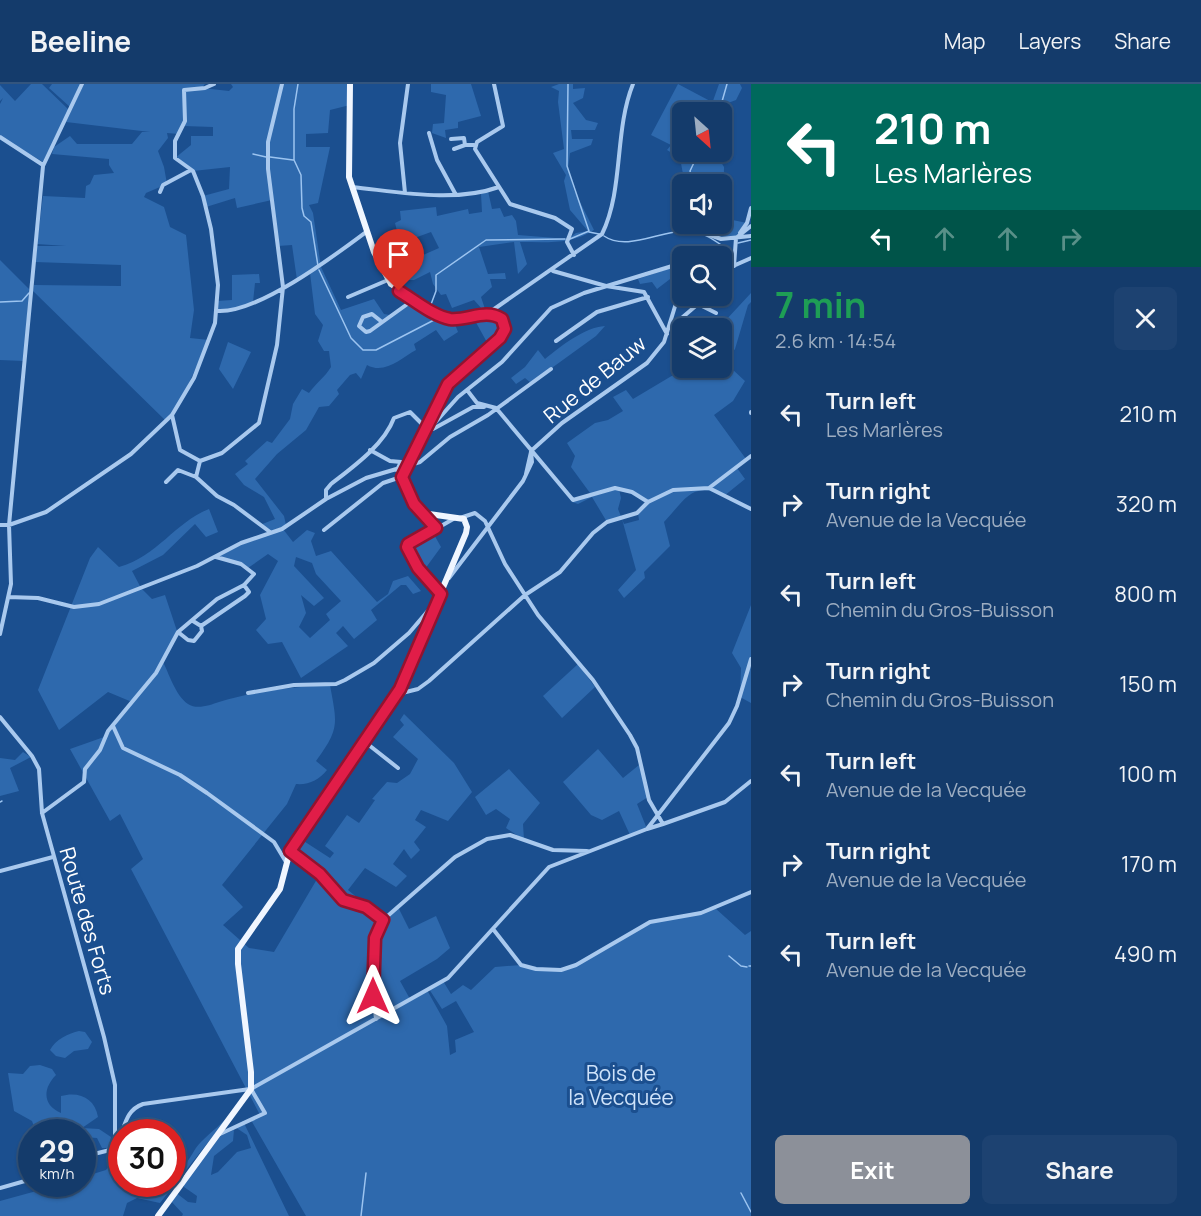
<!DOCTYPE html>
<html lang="en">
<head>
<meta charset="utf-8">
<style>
  :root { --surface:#143b6b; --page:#1d4271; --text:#f1f3f6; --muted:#9dadc1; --line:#33557e; --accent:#8c9099 }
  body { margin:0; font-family:Manrope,sans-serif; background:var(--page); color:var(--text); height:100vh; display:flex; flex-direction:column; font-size:22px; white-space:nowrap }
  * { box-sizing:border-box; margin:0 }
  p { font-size:20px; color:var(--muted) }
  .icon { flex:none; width:33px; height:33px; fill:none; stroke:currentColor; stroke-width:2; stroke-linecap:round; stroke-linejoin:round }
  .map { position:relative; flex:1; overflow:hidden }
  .details { display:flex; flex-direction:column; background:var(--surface); width:450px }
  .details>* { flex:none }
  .top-card { background:#00695c; color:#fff; overflow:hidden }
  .needle { width:39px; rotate:153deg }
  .tools { position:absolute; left:672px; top:18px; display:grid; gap:12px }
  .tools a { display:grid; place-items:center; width:60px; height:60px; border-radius:9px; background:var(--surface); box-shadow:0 2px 4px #0004,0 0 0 2px var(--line); font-size:30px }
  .speed { position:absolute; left:18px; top:1035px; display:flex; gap:12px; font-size:30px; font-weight:700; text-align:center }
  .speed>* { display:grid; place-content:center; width:78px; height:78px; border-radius:50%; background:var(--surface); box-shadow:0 2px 4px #0004,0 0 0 2px var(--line); line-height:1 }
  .speed small { font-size:15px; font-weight:400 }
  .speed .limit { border:9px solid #d22; background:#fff; color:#111 }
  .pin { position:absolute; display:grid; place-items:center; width:51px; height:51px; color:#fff; margin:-62px -26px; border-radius:50% 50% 50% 0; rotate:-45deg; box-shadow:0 0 6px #0007 }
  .pin .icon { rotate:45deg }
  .me { position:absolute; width:66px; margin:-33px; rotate:0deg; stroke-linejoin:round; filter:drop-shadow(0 0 4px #0008) }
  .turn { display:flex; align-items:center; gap:21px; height:126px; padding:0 24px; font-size:27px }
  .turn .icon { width:78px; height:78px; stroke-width:2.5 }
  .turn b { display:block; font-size:42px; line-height:51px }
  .lanes { display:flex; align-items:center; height:57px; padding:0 24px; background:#0003; justify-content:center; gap:30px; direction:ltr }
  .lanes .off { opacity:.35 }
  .round { display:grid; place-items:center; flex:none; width:63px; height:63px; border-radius:9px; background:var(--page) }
  .overview { display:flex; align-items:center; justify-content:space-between; height:102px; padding:0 24px }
  h1 { font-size:36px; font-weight:700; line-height:45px; color:#1e9e55 }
  .action { display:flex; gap:12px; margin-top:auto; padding:12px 24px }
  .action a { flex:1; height:69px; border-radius:9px; background:var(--accent); color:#fff; font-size:24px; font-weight:700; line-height:69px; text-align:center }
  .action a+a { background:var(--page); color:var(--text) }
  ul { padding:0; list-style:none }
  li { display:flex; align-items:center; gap:18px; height:90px; padding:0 24px }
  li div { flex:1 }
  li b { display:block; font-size:22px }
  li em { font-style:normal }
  header { display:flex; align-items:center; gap:36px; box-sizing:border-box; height:84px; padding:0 30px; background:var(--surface); border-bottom:2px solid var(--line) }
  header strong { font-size:28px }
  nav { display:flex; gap:33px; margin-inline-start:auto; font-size:21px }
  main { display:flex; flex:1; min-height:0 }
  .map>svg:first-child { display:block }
  .green { fill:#2e69ad; fill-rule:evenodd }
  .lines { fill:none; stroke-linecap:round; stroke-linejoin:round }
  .stream { stroke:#9cc4f0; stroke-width:1.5 }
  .minor { stroke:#a9c9ee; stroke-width:4 }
  .major { stroke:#f0f6ff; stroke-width:6 }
  .route-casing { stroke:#92132f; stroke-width:15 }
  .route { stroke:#e11d48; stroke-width:10 }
  .labels { text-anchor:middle; stroke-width:6; stroke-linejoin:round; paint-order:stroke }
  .street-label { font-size:21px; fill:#fff; stroke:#1b4f8f }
  .park-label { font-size:21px; fill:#cfe3fa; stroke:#1b4f8f }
</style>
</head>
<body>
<header>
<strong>Beeline</strong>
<nav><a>Map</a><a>Layers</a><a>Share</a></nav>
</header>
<main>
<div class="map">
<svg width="751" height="1132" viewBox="0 0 751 1132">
  <rect width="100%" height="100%" fill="#1b4f8f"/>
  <path class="green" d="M31 0H42L69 26 43 78 0 52V20L3 14 0 17V1L15 17Z
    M52 0H81L70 23 49 4Z
    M84 0H205L202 4 229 7 233 3 231 0H350V21L330 26 328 49 306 50V63H330L318 119 309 121 313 129 321 183 341 226 374 215 384 230 390 231 413 216 454 238 458 248 444 257 436 246 414 260 416 266C401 274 385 291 367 281L361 295 356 289 350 291 337 306 339 310 329 322 319 323 306 346 277 370 255 395 284 432 286 441 283 445 293 458 307 446 315 449 311 457 316 472 331 467 377 518 388 510 393 497 408 492 421 507 413 510 406 501H401L371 526 377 536 354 555 343 542 336 549 348 562 301 594 282 558 268 560 256 546 266 535 260 511 278 477 268 470 248 484 215 473 270 448 260 441 275 435 264 413 244 401 235 390 248 380 245 377 267 357 272 359 290 335 293 320 302 305 309 309C316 299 325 293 331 283L329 267H324L318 257 323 241 315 230 310 189 297 196 292 161 278 162 272 116 237 124 235 114 206 123 203 112 229 105 230 83 193 87 175 74 191 61V52H213V43L184 42 179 50 167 49 168 54 158 67 164 83 167 100 146 109 144 113 164 123 170 143 186 151 194 226 190 254 209 256 180 318 166 337 33 207 34 201 121 202V181L35 178 37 162H66L37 160 43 112 85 114 86 102 90 100 94 91 114 89 109 81V75L52 70 54 63 70 52 77 60H132L142 48H150L66 38ZM296 473 312 479 316 490 341 517 326 530 330 536 310 554 299 543 306 529 301 511 314 522 324 514 294 482Z
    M431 0H471L481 32 458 38V44L445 46 446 54 432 49 433 40 444 39 446 11 431 8Z
    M559 0H573V5L585 4 583 14 573 19 586 36 598 39 595 46H571L572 55H593L591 61 570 69 568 85 574 106 594 146C571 161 545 158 520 158L527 180 518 190 514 158 479 163 488 190 505 189 506 195H490L492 203 481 213 485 225H482L474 216 452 224 446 210 441 211 433 200 430 188 414 196H389L380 178 400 170 405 179 439 164 431 148 409 156 411 164 378 177 372 162 398 151 395 139 401 136 400 127 436 123 437 132 468 125 469 130 482 128 481 110 488 107 492 125 500 124 504 133 512 131 516 137 518 151 568 155 576 149 588 147 570 126 564 97 566 91 553 69 564 65 558 18 559 7 551 3Z
    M678 0 712 18 707 28H682V68H715L724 83 723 134 747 139 736 154 721 155 683 144V140H722V100H682V108L680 107 683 90 680 74 667 66 671 61 651 51Z
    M719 0H740L742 4 736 16 728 19 722 39V28H709Z
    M0 176 29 205 24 277 0 276Z
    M682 180 681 196 674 192 657 205 652 198 640 200 638 195Z
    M259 190 260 199H255L253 218 231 228 217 227V217L232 216V191Z
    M751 209V218L748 221 735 265 722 282V244H714L716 235 725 237Z
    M487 232 500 236 503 249 489 262 473 233Z
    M605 242 596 252 531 299 525 294 516 300 511 294 525 283 538 266 545 275C561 262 585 243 605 242Z
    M228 258 251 268 233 305 219 285Z
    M685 284 732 285 745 297 733 317 714 331 746 375 737 384 745 395 724 412C692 396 685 416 664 438L670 462 644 488 645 494 624 514 618 506 636 486 622 435 607 438 592 413 578 420 572 418 590 409 571 383 575 372 567 359 595 339 608 336 623 327 613 313 626 306 633 315ZM619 405 632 408 647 420 638 429 639 436 624 440 618 425 621 414Z
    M209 425 218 448 206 453 195 440 163 471 132 487 141 504 152 515 165 511 178 550 162 576C169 589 175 611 188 620 197 626 210 621 219 618 256 607 291 603 330 601 337 640 340 644 316 677L327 686C319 696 309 701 296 700L287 720 222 801 243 823 223 841 249 864 274 868 320 790 290 767 299 754 330 774 334 769 325 762 347 731 359 739 375 716 372 715 387 698 397 699 410 690 418 675 393 653 404 641 400 636 404 630 454 679 472 708 448 737 421 726 415 736 426 743 414 758 420 766 411 775 404 765 393 780 407 792 396 803 365 784 348 806 383 835 398 823 409 845 436 832 450 864 437 875 400 897 410 915 427 906 447 942 450 971 456 968 455 956 474 948 456 917 442 925 429 905 443 897 451 910 463 901 471 906 495 883 521 881 561 886 576 881 650 838 715 824 745 851 751 847V1132H306L251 1036 260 1031 131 785 143 775 120 730 110 737 70 665 104 653 132 618 108 608 59 646 38 606 90 474 98 463 119 483C158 472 174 439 209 425Z
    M432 447 441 463 422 489 408 460Z
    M751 521V619L740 613 741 584 732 569Z
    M578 580 595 603 562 634 543 612Z
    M598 665 623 694 639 681 648 713 637 720 647 745 630 751 619 727 602 736 591 731 563 698Z
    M23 668 31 673 10 684 19 707 0 712V674L15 676Z
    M509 685 540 719 523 740 524 756 506 744 510 735 496 725 486 731 475 713Z
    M79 947 85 948 92 958 88 965 74 967 65 974 56 972 50 966C55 956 69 949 79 947Z
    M40 981 52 985 56 991C43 1004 42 1021 61 1029V1012C79 1007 95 1014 98 1033L82 1044 99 1045 111 1053 109 1064H102L97 1054 83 1053 82 1048H64L59 1044 57 1048H36L32 1037 14 1027 8 989 23 990 30 982Z
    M232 1028 160 1119 137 1114 127 1119 123 1132H0V1117L62 1100H82L83 1093 106 1086 115 1073 121 1072 122 1100H172L173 1088C192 1079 190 1069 201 1058 212 1047 222 1040 232 1028Z
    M243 1037 289 1132H182L183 1130 170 1116 175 1108 188 1118 196 1119 197 1112 184 1103V1097L218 1053 234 1046 233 1057 214 1072 211 1091 218 1088 237 1068 251 1064 247 1051 235 1043Z"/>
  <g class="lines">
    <path class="stream" d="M298 0 294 25V76L301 91 302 124 304 132 311 138 318 182
      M568 0 567 82 589 147
      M719 28 727 0
      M253 70 266 73
      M270 73 293 76
      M694 100 690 87 699 68
      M692 145 696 146V140
      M589 148 599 150
      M604 152C627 168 661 146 687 147 705 147 719 160 733 169
      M570 155 589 147
      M738 159 751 156
      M319 186 351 254 363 266H376L436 235 431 229
      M0 218 22 217 29 209
      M430 223 436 207V191L486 156 565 155
      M0 718 2 717
      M729 872 741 882 747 883
      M749 882H751
      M741 1109 751 1128
      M361 1132 366 1089"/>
    <path class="minor" d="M494 0 503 42 477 58 475 65 510 120 555 134 572 145 567 158 574 171
      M429 49 437 76 456 111
      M0 53 43 81
      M451 55 464 54 465 61H474
      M454 65 465 61
      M352 103C400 108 454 119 499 103
      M160 108 163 101 191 86
      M405 109 400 59 408 0
      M740 149 747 139 751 124
      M707 150 721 155 751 152
      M734 182 736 154 751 142
      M553 187 606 202 644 208 667 250
      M722 187 751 174
      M348 213 388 196
      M217 227C257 230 334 172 366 148
      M487 230 602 150C624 105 614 47 633 0
      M382 238 372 230 363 233 359 242 366 248 370 247 413 216
      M670 244 698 220 716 229
      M556 257 597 228 648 213
      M467 306 477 319 496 324
      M496 324 573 416 615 404 632 408 648 418
      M751 328V329
      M172 331 180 366 200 377
      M433 345 473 323H484
      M424 351 458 313 502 278 551 224 584 209 682 179
      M370 366 390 377 401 378 397 386
      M531 367 562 339 647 279 664 258 677 216 682 209
      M200 377 222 369 259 339 277 261 283 203 268 85V58L282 0
      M526 390 531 368
      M196 393 200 377
      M166 398 178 386 196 393 217 412 234 421 270 448
      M709 404 751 372
      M326 415V406L331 400C353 383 384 361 394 334L410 328 426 344
      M426 432 436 444
      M460 434 475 429 485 437 505 480 538 531 593 596 630 651 637 664 649 716 663 740 725 718 751 697
      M0 441H9L46 428 131 370 172 331 194 294 215 239 218 201 211 145 203 112 193 87 175 74V57L185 37 184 6 205 4 214 0
      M324 446 383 399 401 393
      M449 494 523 397 532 378 531 368
      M441 510 418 484 408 461 455 434
      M8 513 38 514 74 523 99 520 197 482 241 459 282 445 326 415 366 394 420 378 450 353 488 331 551 285
      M193 537 201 542 245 512 249 508 244 501
      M178 548 188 556 194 557 202 547 201 542
      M0 550 11 500 9 441 43 82 82 0
      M248 609 294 601 336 600 345 596 374 579 409 549 438 515
      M398 610 418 605 429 597 525 511 560 488 593 449 607 438 637 429 648 418 673 406 709 404 751 425
      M0 633 32 672 39 685 42 729 104 953 115 1001V1061
      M113 642 123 664 180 691 207 709 274 758 286 778
      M365 658 398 684
      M42 729 84 698 85 685 100 666 108 647 156 589 178 548 217 515 244 501 254 490 241 480 216 473
      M647 745 663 740
      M291 767 320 790 343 816 366 823 383 836
      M0 787 53 773
      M493 845 521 881 536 885 561 886 576 881 650 838 701 829 751 808
      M376 935C372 902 368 866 383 836L455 773 487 755 510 751 553 766 587 767
      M251 1005 448 894 549 783 647 745 729 639 737 622 751 575
      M122 1048C126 1036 129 1025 143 1020L250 1005
      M220 1050 265 1029 251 1005
      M82 1073 110 1066 122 1049
      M0 1104 32 1095"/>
    <path class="major" d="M158 1132 251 1005V988L238 880V865L280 805 290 767 400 605 466 449 467 443 464 435 422 429 414 420 402 393 448 300 500 254 505 245 502 235 487 230 453 235 444 234 391 200 374 168 349 93 350 0"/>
  </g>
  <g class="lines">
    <g class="route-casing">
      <path id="route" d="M373 912 375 854 383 836 366 823 343 816 320 790 290 767 400 605 441 510 418 484 407 463 408 460 436 444 414 420 402 393 448 300 500 254 505 245 502 235C485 224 468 237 450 235 433 232 414 216 399 207"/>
    </g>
    <use href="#route" class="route"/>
  </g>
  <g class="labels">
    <g class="street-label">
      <text transform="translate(595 296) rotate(-39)" y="7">Rue de Bauw</text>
      <text transform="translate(87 837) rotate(74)" y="7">Route des Forts</text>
    </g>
    <g class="park-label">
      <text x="621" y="997">Bois de<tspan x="621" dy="24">la Vecquée</tspan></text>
    </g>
  </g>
</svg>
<div class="tools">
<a><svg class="needle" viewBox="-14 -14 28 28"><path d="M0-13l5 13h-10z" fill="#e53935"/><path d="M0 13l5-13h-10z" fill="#9dadc1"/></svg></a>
<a><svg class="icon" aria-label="sound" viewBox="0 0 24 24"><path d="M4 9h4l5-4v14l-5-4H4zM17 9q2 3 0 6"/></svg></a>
<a><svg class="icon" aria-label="search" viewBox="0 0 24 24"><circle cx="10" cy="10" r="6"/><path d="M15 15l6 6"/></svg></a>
<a><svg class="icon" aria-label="layers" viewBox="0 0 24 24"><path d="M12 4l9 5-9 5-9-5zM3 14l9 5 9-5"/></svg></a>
</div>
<div class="speed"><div>29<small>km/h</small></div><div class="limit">30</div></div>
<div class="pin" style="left:399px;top:207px;background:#d93025"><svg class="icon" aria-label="arrive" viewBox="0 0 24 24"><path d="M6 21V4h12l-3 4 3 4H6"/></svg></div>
<svg class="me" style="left:373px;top:912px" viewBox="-20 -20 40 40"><path d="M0-17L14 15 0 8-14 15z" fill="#e11d48" stroke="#fff" stroke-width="4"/></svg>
</div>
<section class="details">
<div class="top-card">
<div class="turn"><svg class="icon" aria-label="left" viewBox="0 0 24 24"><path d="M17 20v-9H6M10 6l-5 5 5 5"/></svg><div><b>210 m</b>Les Marlères</div></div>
<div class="lanes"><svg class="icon" aria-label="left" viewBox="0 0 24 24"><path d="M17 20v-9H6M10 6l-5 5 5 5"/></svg><svg class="icon off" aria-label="ahead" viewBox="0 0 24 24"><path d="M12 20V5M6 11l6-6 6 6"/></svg><svg class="icon off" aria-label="ahead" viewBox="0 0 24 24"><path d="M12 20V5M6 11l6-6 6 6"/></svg><svg class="icon off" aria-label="right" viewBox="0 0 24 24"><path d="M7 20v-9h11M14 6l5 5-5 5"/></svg></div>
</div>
<div class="overview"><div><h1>7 min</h1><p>2.6 km · 14:54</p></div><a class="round"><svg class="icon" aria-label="close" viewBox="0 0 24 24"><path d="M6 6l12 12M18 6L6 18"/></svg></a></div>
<ul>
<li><svg class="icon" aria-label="left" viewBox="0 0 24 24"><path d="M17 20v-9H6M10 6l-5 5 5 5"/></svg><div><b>Turn left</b><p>Les Marlères</p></div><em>210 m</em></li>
<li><svg class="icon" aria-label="right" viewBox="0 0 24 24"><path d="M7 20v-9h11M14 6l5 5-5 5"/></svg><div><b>Turn right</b><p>Avenue de la Vecquée</p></div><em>320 m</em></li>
<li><svg class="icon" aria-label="left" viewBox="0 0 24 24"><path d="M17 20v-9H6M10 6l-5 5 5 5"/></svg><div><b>Turn left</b><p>Chemin du Gros-Buisson</p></div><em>800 m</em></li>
<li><svg class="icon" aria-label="right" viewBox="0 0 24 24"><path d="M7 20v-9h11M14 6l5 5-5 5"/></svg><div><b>Turn right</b><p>Chemin du Gros-Buisson</p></div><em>150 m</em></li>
<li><svg class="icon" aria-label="left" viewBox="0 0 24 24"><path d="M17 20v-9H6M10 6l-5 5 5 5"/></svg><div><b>Turn left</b><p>Avenue de la Vecquée</p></div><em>100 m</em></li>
<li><svg class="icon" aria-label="right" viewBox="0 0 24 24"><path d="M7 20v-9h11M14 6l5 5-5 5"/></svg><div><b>Turn right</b><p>Avenue de la Vecquée</p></div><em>170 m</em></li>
<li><svg class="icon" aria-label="left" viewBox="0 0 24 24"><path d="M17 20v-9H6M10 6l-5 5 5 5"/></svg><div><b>Turn left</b><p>Avenue de la Vecquée</p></div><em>490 m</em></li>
</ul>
<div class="action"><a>Exit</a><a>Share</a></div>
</section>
</main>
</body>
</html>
